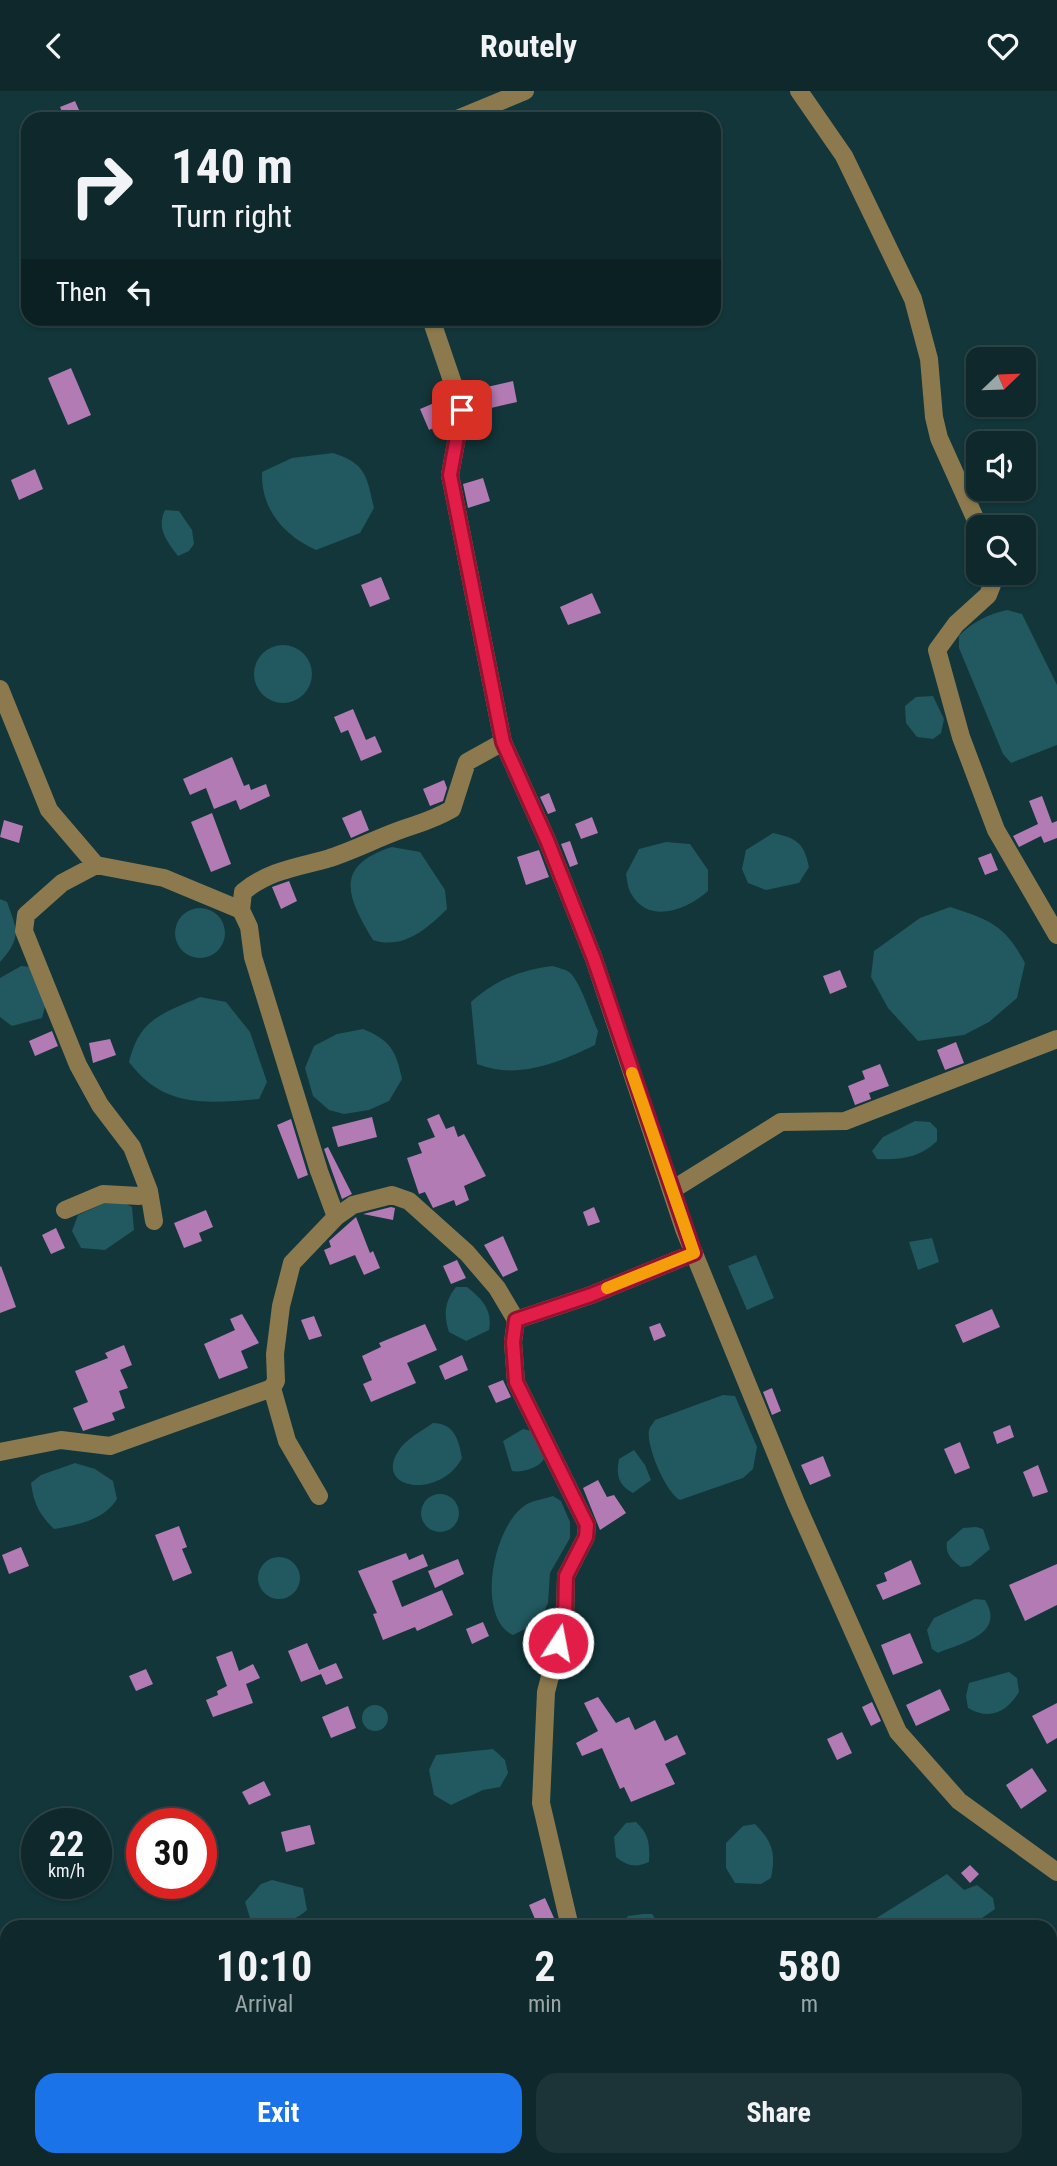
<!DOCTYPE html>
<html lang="en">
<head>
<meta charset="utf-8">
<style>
  :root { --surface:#0e282c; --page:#1c3438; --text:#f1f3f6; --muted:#9ba6a9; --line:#2e4448; --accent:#1a73e8 }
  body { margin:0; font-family:"Roboto Condensed",sans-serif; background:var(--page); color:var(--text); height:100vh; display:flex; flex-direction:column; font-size:26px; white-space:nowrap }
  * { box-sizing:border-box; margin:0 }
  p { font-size:23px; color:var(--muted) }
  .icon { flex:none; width:38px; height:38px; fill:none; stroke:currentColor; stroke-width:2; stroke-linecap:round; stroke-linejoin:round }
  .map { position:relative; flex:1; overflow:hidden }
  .details { position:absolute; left:0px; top:1829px; width:1057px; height:247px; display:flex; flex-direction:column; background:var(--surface); border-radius:21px 21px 0 0; box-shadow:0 2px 5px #0004,0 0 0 2px var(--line) }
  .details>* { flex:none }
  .hud { position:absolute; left:21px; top:21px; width:700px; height:214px; border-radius:21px; box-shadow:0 2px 5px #0004,0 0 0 2px var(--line); background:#0e282c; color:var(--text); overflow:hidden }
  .needle { width:46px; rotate:67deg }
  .controls { position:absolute; left:966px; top:256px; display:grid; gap:14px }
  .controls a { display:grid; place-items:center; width:70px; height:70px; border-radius:14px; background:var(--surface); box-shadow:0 2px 5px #0004,0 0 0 2px var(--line); font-size:35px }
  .speed { position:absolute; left:21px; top:1717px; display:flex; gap:14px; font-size:35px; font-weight:700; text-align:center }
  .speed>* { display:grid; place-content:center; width:91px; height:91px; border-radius:50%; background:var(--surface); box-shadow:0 2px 5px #0004,0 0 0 2px var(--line); line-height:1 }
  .speed small { font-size:18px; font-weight:400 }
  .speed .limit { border:10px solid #d22; background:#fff; color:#111 }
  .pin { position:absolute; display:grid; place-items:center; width:60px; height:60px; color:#fff; margin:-30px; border-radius:14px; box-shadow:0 4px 10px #0006 }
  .me { position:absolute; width:77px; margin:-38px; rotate:11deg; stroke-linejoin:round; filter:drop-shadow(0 0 5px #0008) }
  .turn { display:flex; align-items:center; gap:24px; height:147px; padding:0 35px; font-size:32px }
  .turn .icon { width:91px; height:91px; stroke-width:2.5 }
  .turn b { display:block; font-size:49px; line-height:60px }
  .then { display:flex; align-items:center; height:66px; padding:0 35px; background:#0003; gap:14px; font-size:26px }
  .eta { display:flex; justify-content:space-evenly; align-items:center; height:119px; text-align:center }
  .eta b { font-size:42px; font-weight:700; line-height:49px }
  .primary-button { display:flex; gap:14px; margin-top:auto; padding:14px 35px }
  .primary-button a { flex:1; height:80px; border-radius:21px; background:var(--accent); color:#fff; font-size:28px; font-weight:700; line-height:80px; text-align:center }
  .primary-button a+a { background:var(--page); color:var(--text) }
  header { display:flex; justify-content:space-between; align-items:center; height:91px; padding:0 35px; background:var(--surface); font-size:32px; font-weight:700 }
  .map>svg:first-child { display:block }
  .water { fill:#22585f }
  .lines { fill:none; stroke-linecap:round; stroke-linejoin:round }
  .canal { stroke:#22585f; stroke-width:18 }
  .building { fill:#b37bb3 }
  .minor { stroke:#8c794e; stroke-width:18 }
  .route-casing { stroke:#92132f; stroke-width:18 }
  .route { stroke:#e11d48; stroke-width:12 }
  .slow { stroke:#f59e0b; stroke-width:12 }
</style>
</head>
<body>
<header><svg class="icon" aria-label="back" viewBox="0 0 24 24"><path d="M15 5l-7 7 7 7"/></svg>Routely<svg class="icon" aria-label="heart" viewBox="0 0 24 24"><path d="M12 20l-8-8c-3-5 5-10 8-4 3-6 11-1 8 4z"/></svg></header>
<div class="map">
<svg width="1057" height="2075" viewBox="0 0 1057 2075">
  <rect width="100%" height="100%" fill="#12363a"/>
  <path class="water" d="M333 362C366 372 367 386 374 417L360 442 316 459C283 444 261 418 262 381L292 367Z
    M165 419 179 420 192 439 194 453 189 460 178 465C167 450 156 438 165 419Z
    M1007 519 1022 523 1057 594V654L1011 672 1003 663 959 557V545C972 531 989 523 1007 519Z
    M254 583a29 29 0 1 1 58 0a29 29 0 1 1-58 0Z
    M933 605 944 628 941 642 933 648 917 646 906 632 905 615 916 606Z
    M773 742C797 747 804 752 809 776L799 792 766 799 748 792 742 778 746 759Z
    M666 751 690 753 708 779V800C688 818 650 834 632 804 628 799 627 789 626 783L639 758Z
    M392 756 420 761 445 799 447 818C427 838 403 859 373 849 347 806 333 775 392 756Z
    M0 808 7 811C18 840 21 848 0 871Z
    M950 816C990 829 1005 834 1025 872L1017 907 989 931 964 944 918 950 888 917 871 886 874 860 920 827Z
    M175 842a25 25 0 1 1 50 0a25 25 0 1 1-50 0Z
    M21 875 30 876 47 908 42 927 12 935 0 926V887Z
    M553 875C558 877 565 878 569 881 580 889 591 926 598 940L595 954C558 972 517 989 477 973L471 911C496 889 520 879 553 875Z
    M200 906 226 911 250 941 267 991 259 1008C207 1012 164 1018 129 971 140 927 162 923 200 906Z
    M363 938C390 949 396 959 402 988L389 1010 369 1019 344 1023 329 1019 313 1005 305 977 314 955 337 943Z
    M915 1030 930 1031 937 1038V1050C920 1067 900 1069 877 1068L872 1060 883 1046Z
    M116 1107 132 1116 134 1139 105 1159 81 1157 72 1140 78 1124Z
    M932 1147 939 1171 918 1179 909 1151Z
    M756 1164 774 1207 747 1219 728 1175Z
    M456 1196H467C482 1208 493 1219 489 1239L466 1250 449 1241C443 1223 445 1210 456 1196Z
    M723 1304 735 1305 757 1356 753 1378 743 1387 680 1409C666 1402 646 1355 649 1339 650 1335 653 1333 655 1329Z
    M433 1332C454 1332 459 1349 462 1367 441 1408 372 1400 399 1359 406 1348 423 1339 433 1332Z
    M523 1338 532 1340 544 1368C539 1377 522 1382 512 1380L503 1350Z
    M634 1359 645 1374 651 1389 633 1402C618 1394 616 1384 619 1368Z
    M75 1372 95 1378 113 1390 117 1408C104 1429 78 1434 54 1438 39 1423 34 1413 31 1392L41 1384Z
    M421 1422a19 19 0 1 1 38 0a19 19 0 1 1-38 0Z
    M553 1405 561 1410 570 1431V1447L550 1482 548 1512 539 1531 513 1544C475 1526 493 1433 527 1413 534 1409 545 1408 553 1405Z
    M976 1436 983 1438 990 1458 970 1475 961 1476C952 1469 945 1463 947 1451L963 1437Z
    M258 1487a21 21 0 1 1 42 0a21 21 0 1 1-42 0Z
    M975 1508 985 1509C1006 1543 962 1552 938 1562L932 1558 927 1539 934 1527Z
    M1009 1581 1017 1587 1019 1601C1007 1621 990 1630 968 1617L966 1605 969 1592Z
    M362 1627a13 13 0 1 1 26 0a13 13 0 1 1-26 0Z
    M493 1658 505 1669 508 1682 500 1696 483 1699 451 1714 434 1704 429 1679 436 1664Z
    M636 1731C649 1743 650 1753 649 1771 636 1777 627 1775 616 1766L614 1746 626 1732Z
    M755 1733C773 1751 776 1763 771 1787L761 1793 735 1792 726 1777V1752L743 1735Z
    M947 1783 964 1799 977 1794 993 1807 995 1818 969 1836H862Z
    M272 1789 303 1797 307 1819C290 1835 271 1831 250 1827L245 1811 261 1793Z
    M643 1823H652L661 1836H619L628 1825Z"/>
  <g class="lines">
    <path class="canal" d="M12 2068 24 2075"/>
  </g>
  <path class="building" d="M75 10 83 28H65L60 16Z
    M71 277 91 324 68 334 48 287Z
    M513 290 517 311 491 317 487 296Z
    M446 307 450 320 448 331 429 339 420 318Z
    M35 378 43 398 19 409 11 389Z
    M483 387 490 410 468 417 463 393Z
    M381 486 390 508 370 516 361 494Z
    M592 502 601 522 568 534 560 516Z
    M353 618 366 649 375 645 382 661 361 670 348 639 341 642 334 626Z
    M232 666 244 695 249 693 251 699 266 693 270 705 240 719 236 709 214 718 206 697 190 704 183 688Z
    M444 689 447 697 443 710 430 715 423 698Z
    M549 702 556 720 548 723 540 706Z
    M1042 705 1052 732 1057 730V747L1044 752 1041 745 1019 756 1013 745 1038 733 1029 710Z
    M361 719 369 739 351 747 342 727Z
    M212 722 231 773 211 781 191 731Z
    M592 726 598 742 581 748 575 733Z
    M4 729 23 735 19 752 0 746Z
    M570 750 578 773 570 776 561 753Z
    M539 759 549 786 526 794 517 766Z
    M991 762 998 779 985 784 978 767Z
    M289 790 297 810 281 818 272 796Z
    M840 879 847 896 830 903 823 885Z
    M52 940 58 955 35 965 29 950Z
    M110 948 116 964 93 972 89 952Z
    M956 951 964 972 945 979 937 959Z
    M880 973 889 995 869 1002 871 1008 855 1014 848 995 865 988 862 980Z
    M439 1023 446 1038 454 1035 458 1046 464 1043 486 1085 464 1095 469 1109 456 1115 454 1109 433 1117 425 1101 419 1103 407 1067 422 1062 418 1052 435 1046 427 1028Z
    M372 1026 377 1046 338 1056 332 1036Z
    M291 1028 308 1084 298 1088 277 1034Z
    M328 1056 352 1103 342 1108 324 1058Z
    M391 1116 395 1117 393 1129 363 1123Z
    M594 1116 600 1131 588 1135 583 1121Z
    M206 1119 213 1136 199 1142 202 1150 184 1157 174 1132Z
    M356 1126 370 1162 373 1160 380 1177 364 1184 355 1164 330 1174 324 1159 331 1156 329 1150Z
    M56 1137 65 1157 51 1163 42 1144Z
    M503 1145 518 1179 503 1186 484 1154Z
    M457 1169 466 1187 451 1193 443 1175Z
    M1 1175 16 1216 0 1222V1176Z
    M992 1218 1000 1236 963 1252 955 1234Z
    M242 1223 259 1252 241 1260 248 1277 219 1288 204 1253 235 1239 230 1228Z
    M314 1225 322 1245 309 1249 301 1229Z
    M660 1232 666 1245 654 1250 649 1236Z
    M425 1233 437 1259 407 1272 416 1292 371 1311 363 1293 372 1289 362 1265 381 1256 379 1252Z
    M124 1254 132 1274 120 1279 128 1297 119 1300 125 1317 112 1322 115 1329 83 1340 73 1317 88 1311 75 1280 108 1267 105 1262Z
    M462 1264 468 1279 445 1289 439 1275Z
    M503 1289 511 1306 496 1312 488 1295Z
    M772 1297 781 1320 772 1324 763 1301Z
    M1010 1334 1014 1346 997 1353 993 1341Z
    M960 1351 970 1377 955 1383 944 1358Z
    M823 1365 831 1385 810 1394 801 1374Z
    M1038 1374 1048 1401 1033 1406 1023 1381Z
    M598 1389 607 1406 614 1404 626 1422 600 1439 583 1397Z
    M179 1435 187 1456 182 1458 192 1482 173 1490 155 1444Z
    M21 1456 29 1475 9 1483 2 1464Z
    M406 1462 409 1469 423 1463 428 1475 392 1490 402 1516 442 1499 453 1524 417 1540 415 1536 383 1549 373 1523 377 1522 358 1480Z
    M458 1468 464 1483 435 1497 428 1480Z
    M911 1469 921 1493 883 1509 876 1494 887 1490 884 1482Z
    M1057 1473V1514L1025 1530 1009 1494Z
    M483 1531 489 1545 472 1553 466 1538Z
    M910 1542 923 1572 893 1584 881 1554Z
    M307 1552 319 1579 336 1572 343 1587 326 1594 321 1583 301 1591 288 1560Z
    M232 1560 239 1580 253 1573 260 1587 246 1593 253 1612 213 1626 206 1609 218 1604 217 1600 227 1595 216 1566Z
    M146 1578 153 1593 136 1600 129 1585Z
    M940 1598 950 1619 916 1635 906 1614Z
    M598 1606 616 1632 629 1626 635 1639 655 1629 665 1650 677 1644 686 1663 665 1673 675 1693 631 1711 624 1696 620 1698 602 1657 582 1665 576 1652 598 1640 584 1612Z
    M872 1611 881 1630 871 1635 862 1616Z
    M1057 1612V1647L1047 1653 1032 1625Z
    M348 1615 356 1637 331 1647 322 1626Z
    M842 1641 852 1662 837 1669 827 1648Z
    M1032 1677 1047 1700 1021 1718 1006 1694Z
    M264 1690 271 1704 249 1714 242 1701Z
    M310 1734 315 1753 286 1761 281 1741Z
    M970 1774 979 1783 970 1792 961 1782Z
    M545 1807 554 1827 538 1835 529 1814Z"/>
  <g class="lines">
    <path class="minor" d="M799 0 844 65 913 208 929 268 934 326 939 347 979 436
      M457 28 525 0
      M431 228 462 319 450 384 503 651 547 749 594 868 684 1138 796 1412 898 1641 959 1710 1057 1781
      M997 481 988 504 956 533 937 559 961 646 996 739 1057 844
      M0 598 49 719 96 774 164 787 241 819 249 836 253 866 319 1080 336 1126
      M96 774 62 792 26 824 24 840 78 974 100 1014 132 1056 149 1100 154 1130
      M241 819 243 801C268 780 297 776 327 768 353 760 377 747 403 738 423 731 433 729 452 718L467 671 503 651
      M672 1099 781 1031 845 1030 1057 948
      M65 1119 103 1103 139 1105 149 1100
      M516 1229 591 1204 694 1162
      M272 1297 287 1350 319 1405
      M0 1361 61 1349 110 1355 272 1297 276 1290 275 1263 281 1215 292 1172 336 1126 353 1114 392 1104 409 1110 467 1162 497 1197 516 1229 513 1251 516 1291 587 1434 586 1446 566 1485 565 1528 546 1601 541 1712 570 1836
      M0 2050 7 2053
      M38 2068 52 2075
      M633 2068 635 2075
      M480 2075 514 2068"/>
  </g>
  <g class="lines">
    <g class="route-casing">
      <path id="route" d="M462 319 450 384 503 651 547 749 594 868 694 1162 591 1204 516 1229 513 1251 516 1291 587 1434 586 1446 566 1485 565 1528 558 1552"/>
    </g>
    <use href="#route" class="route"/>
    <path class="slow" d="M607 1197 694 1162 632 982"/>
  </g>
</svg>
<div class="controls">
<a><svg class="needle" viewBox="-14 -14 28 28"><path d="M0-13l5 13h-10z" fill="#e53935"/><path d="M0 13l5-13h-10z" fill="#9ba6a9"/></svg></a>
<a><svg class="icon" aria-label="sound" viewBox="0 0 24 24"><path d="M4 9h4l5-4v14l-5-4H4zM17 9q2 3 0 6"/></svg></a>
<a><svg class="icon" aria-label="search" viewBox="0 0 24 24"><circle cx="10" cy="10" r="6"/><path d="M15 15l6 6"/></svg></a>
</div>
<div class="speed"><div>22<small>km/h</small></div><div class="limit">30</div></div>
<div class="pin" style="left:462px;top:319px;background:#d93025"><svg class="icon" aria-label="arrive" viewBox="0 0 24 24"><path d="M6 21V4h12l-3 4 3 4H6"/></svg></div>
<svg class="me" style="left:558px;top:1552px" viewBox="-20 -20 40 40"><circle r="17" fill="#e11d48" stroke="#fff" stroke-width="3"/><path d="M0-11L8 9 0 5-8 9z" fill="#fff"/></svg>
<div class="hud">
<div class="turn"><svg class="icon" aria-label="right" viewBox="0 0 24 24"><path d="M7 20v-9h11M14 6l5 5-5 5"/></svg><div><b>140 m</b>Turn right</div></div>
<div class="then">Then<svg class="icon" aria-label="left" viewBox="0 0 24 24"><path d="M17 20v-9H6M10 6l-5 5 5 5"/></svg></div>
</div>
<section class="details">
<div class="eta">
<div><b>10:10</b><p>Arrival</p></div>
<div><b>2</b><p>min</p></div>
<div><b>580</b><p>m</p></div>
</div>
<div class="primary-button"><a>Exit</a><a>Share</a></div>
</section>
</div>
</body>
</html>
